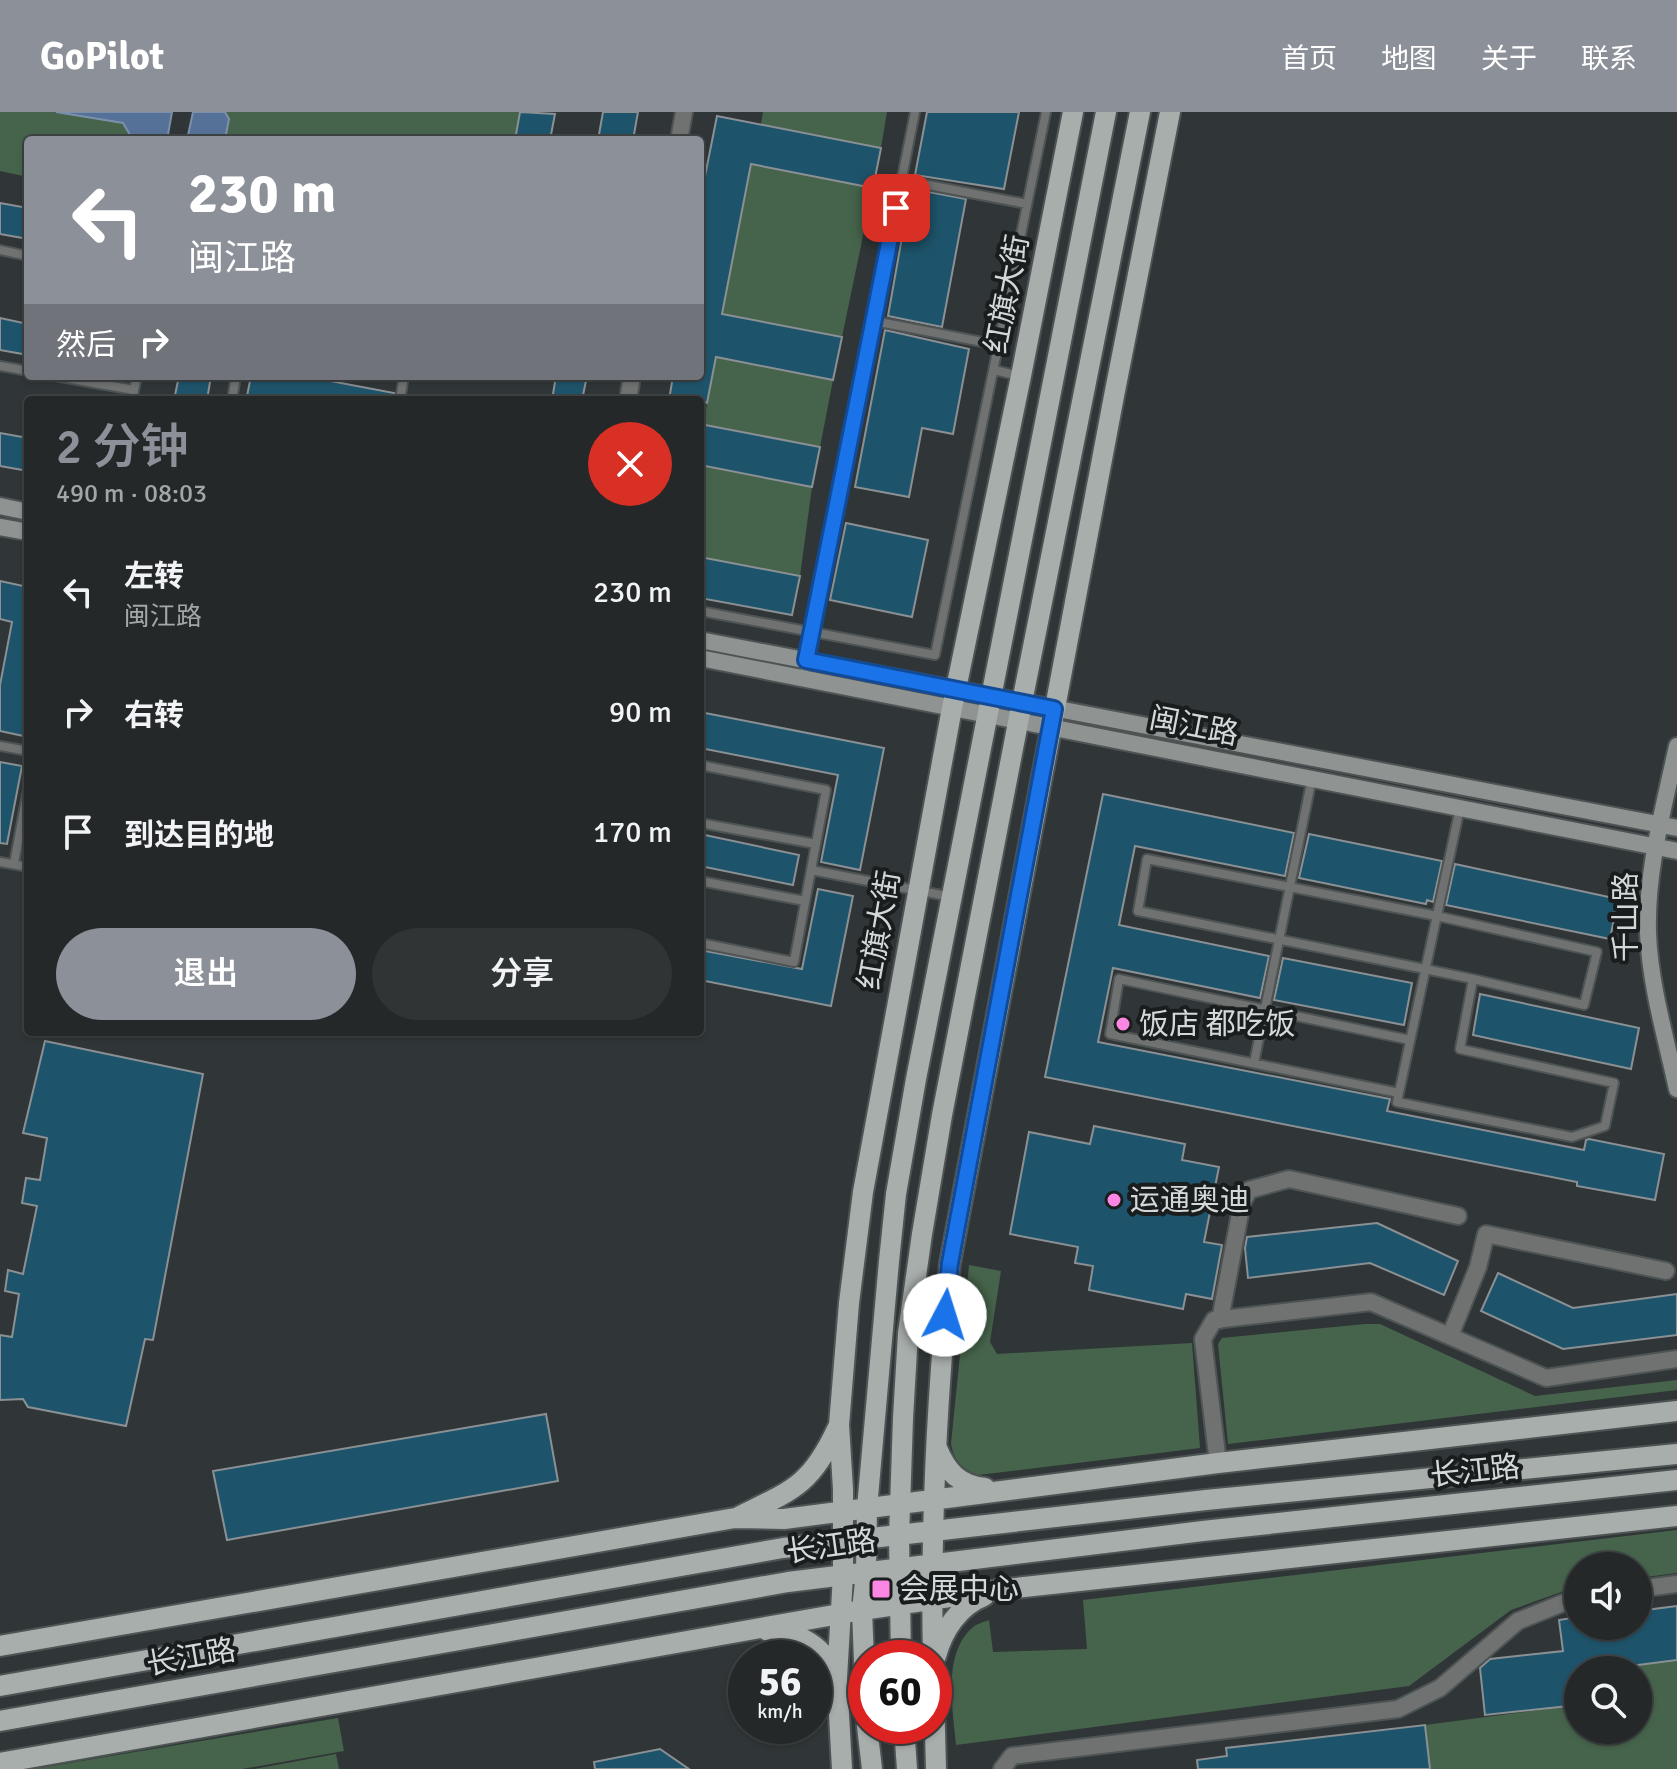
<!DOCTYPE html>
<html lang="zh">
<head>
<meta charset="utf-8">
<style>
  :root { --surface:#242829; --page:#303435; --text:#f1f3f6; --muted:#a3a6a8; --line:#414446; --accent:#8c9099 }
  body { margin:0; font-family:Signika,"Noto Sans SC",sans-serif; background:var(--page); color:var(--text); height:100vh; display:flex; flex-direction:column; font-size:30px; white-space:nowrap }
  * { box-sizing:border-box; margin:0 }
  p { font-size:26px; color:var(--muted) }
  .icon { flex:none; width:44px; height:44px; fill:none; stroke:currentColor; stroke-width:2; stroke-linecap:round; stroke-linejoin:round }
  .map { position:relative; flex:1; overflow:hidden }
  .sheet { position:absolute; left:24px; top:284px; width:680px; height:640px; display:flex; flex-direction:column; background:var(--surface); border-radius:8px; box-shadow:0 2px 6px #0004,0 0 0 2px var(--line) }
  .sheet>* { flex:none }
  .banner { position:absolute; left:24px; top:24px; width:680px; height:244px; border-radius:8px; box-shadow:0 2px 6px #0004,0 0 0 2px var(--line); background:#8c9099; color:#fff; overflow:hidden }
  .buttons { position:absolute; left:1564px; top:1440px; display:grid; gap:16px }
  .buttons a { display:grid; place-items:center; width:88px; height:88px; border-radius:50%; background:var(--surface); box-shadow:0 2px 6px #0004,0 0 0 2px var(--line); font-size:40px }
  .speed { position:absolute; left:728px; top:1528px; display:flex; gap:16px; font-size:40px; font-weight:700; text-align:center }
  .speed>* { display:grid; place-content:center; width:104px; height:104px; border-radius:50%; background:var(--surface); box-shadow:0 2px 6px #0004,0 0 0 2px var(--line); line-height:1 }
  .speed small { font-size:20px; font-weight:400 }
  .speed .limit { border:12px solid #d22; background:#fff; color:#111 }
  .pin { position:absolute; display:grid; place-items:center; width:68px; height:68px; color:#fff; margin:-34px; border-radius:16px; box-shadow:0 4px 12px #0006 }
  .me { position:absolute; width:88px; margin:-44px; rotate:5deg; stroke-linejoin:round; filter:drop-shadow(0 0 6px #0008) }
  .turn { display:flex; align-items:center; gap:28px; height:168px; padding:0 32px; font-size:36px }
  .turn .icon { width:104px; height:104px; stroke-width:2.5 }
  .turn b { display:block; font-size:56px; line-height:68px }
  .then { display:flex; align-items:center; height:76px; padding:0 32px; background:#0003; gap:16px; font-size:30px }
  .round { display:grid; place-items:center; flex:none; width:84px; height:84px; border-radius:42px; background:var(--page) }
  .summary { display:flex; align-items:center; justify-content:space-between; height:136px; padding:0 32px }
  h1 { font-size:48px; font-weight:600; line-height:60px; color:var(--accent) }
  .primary-button { display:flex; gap:16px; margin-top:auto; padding:16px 32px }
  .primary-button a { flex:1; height:92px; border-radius:48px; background:var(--accent); color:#fff; font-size:32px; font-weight:600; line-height:92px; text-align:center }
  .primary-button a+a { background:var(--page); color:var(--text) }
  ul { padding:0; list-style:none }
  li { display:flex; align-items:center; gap:24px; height:120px; padding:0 32px }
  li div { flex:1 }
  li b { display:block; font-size:30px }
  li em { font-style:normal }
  header { display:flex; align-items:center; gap:48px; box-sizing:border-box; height:112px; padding:0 40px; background:var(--accent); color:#fff }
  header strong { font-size:38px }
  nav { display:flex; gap:44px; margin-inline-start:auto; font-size:28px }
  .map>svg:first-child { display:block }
  .green { fill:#46644b }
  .water { fill:#567197; stroke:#7c90ab; stroke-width:2 }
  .building { fill:#1e546b; stroke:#8a9093; stroke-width:2 }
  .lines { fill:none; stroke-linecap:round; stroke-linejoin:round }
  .lane-casing { stroke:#4e5354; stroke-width:12 }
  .street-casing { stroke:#4e5354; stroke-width:20 }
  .secondary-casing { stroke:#4e5354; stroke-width:20 }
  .primary-casing { stroke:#4e5354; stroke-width:24 }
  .lane { stroke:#6f7271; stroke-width:8 }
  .street { stroke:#6f7271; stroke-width:16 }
  .secondary { stroke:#8f9492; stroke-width:16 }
  .primary { stroke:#a8aeac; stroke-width:20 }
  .route-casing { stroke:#114b97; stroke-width:20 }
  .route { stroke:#1a73e8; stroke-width:14 }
  .poi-dot { fill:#fc86e3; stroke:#1a1d1d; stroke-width:3 }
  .labels { text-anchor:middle; stroke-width:8; stroke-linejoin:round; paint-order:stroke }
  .street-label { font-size:30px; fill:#d4d8d9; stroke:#1a1d1d }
  .poi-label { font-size:30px; fill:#d4d8d9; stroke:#1a1d1d; text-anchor:start }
</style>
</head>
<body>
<header>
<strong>GoPilot</strong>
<nav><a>首页</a><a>地图</a><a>关于</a><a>联系</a></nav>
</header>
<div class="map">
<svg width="1677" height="1657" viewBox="0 0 1677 1657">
  <rect width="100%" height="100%" fill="#303637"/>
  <path class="green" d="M0 0H56L123 11 133 28H28V65L0 59Z
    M225 0H520L515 28H225L229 7Z
    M763 0H887L881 36 761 12Z
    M751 52 873 76 842 225 722 202Z
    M717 245 833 268 820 335 703 312Z
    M700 353 812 375 800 464 700 445Z
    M969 1153 1001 1159 990 1230 997 1242 1192 1231 1200 1336 978 1363C962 1357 954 1349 951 1332Z
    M1365 1212H1380L1535 1284 1677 1268V1278L1228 1332 1218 1232 1222 1226Z
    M1677 1418V1461L1638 1466V1454H1578V1474L1511 1498 1409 1574 956 1633C953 1598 942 1543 972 1516 976 1512 984 1510 989 1508L993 1540 1087 1537 1083 1488Z
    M1677 1548V1657H1430L1425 1613 1578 1593V1618H1638V1558L1599 1557Z
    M338 1606 344 1639 242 1657H34Z
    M336 1642 339 1657H254Z"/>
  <path class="water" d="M56 0H172L167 28H133L123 11Z
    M193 0H225L229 7 225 28H187Z"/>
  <path class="building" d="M520 0 555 2 550 28H515Z
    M603 0H638L633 28H598Z
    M927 0H1019L1004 77 915 63Z
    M717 4 881 36 873 76 751 52 722 202 842 225 833 268 716 245 707 291 700 288H669L673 264H700V89Z
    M913 77 966 87 942 215 888 204 910 80Z
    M0 91 28 96V127L0 122Z
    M0 206 28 212V243L0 238Z
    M885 218 969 237 953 322 922 316 909 385 855 375Z
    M179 264H211L207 288H174Z
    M251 264H304L394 281 393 288H267L247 284Z
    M556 264H587L582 288H552Z
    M700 312 820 335 812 375 700 353Z
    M0 321 28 326V359L0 354Z
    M846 411 928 428 912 505 830 488Z
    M700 445 800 464 792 503 700 486Z
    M0 469 28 475V625L0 619V573L12 510 0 507Z
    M700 600 884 636 860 758 821 750 838 663 700 636Z
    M0 650 22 654 7 732 0 731Z
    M1103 682 1294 721 1285 764 1135 734 1119 813 1269 844 1260 886 1113 856 1098 930 1390 987 1387 999 1584 1038 1586 1028 1589 1027 1664 1042 1655 1088 1577 1074V1070L1045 965Z
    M700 722 799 743 793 773 700 754Z
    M1309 722 1442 749 1433 790 1427 788 1426 792 1299 766Z
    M1455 752 1618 787 1610 827 1446 793Z
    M818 777 853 784 831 894 700 868V838L802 857Z
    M1283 846 1412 871 1404 913 1274 888Z
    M1480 882 1639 916 1631 957 1473 923Z
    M45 929 203 962 153 1228 145 1227 126 1314 28 1295 23 1287 0 1288V1223L12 1225 19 1182 5 1179 8 1158 23 1162 37 1094 22 1091 26 1066 40 1068 47 1026 23 1021Z
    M1094 1014 1185 1032 1182 1048 1219 1055 1204 1130 1222 1133 1212 1187 1186 1182 1183 1197 1089 1178 1093 1154 1075 1151 1078 1135 1010 1122 1029 1020 1090 1032Z
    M1377 1111 1458 1149 1444 1183 1370 1151 1248 1166 1245 1136 1247 1125Z
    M1498 1161 1573 1196 1677 1182V1223L1563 1237 1481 1199Z
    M546 1302 558 1369 227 1428 213 1359Z
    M1677 1494V1548L1599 1558H1578V1593L1485 1603 1480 1556 1490 1547 1563 1539 1559 1508 1578 1505V1514H1638V1499Z
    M1425 1613 1430 1657H1198L1197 1648 1227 1644 1226 1636Z
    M660 1637 689 1657H595L594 1650Z"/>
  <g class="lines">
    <g class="lane-casing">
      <path id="lane" d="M902 68 1027 92
        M0 138 28 144
        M874 209 998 233
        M0 254 28 259
        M994 258 1020 264
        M55 264 134 278
        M132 288 137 264
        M232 288 236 264
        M400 288 404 264
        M700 499 935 543 1046 0
        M803 565 915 0
        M0 634 28 639
        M700 653 826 678 811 758
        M1460 696C1439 794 1418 892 1397 990L1572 1025 1605 1014 1614 971 1460 937 1473 867 1584 893 1597 840 1437 804 1147 747 1138 799 1425 857 1473 867
        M700 711 816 732
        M0 750 28 755
        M14 752 28 677
        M700 769 805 789
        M700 831 794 850 811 758 952 785
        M1254 951 1312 666
        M1399 981 1110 922 1119 867 1410 928"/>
    </g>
    <g class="street-casing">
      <path id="street" d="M679 28 684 0
        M628 288 632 264
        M1220 1208 1242 1091 1249 1078 1289 1067 1458 1104
        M1450 1224 1478 1155 1486 1122 1666 1159
        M1218 1351 1203 1227 1214 1208 1371 1190 1546 1266 1677 1247
        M1638 1477 1677 1472
        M1002 1657 1012 1644 1398 1597 1440 1576 1518 1509 1578 1485"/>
    </g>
    <g class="secondary-casing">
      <path id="secondary" d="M0 394 28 400
        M0 415 28 420
        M700 528 1677 716
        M700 546 1677 739
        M1677 634C1664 695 1646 758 1648 821 1650 873 1666 926 1677 977"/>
    </g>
    <g class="primary-casing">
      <path id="primary" d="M937 1336C947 1360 959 1373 985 1376
        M740 1404C793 1378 811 1373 837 1317
        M768 1519C799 1519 825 1535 836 1564
        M0 1534 735 1406 784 1407 1218 1351 1677 1299
        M936 1544C943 1518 959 1494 984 1484
        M901 1546 899 1425 903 1306 908 1221 922 1122 942 1003 1022 590 1140 0
        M933 1546C930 1413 937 1283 950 1151L1114 284 1170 0
        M0 1574 783 1436 1206 1388 1677 1342
        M934 1581 936 1657
        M866 1600 862 1498 866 1460 867 1396 889 1149 896 1082 916 967 1106 0
        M0 1609 788 1470 1203 1419 1677 1368
        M867 1614 872 1657
        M904 1614 907 1657
        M0 1651 862 1498 997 1478 1677 1404
        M842 1657 837 1566 843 1463V1377L839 1313 849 1191 863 1080 952 596 1021 264 1073 0"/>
    </g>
    <use href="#lane" class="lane"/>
    <use href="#street" class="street"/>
    <use href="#secondary" class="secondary"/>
    <use href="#primary" class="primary"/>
  </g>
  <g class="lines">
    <g class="route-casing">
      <path id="route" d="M896 96 806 548 1054 597 950 1151 945 1203"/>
    </g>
    <use href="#route" class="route"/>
  </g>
  <g class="poi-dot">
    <circle cx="1123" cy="912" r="8"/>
    <circle cx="1114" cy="1088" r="8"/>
    <rect x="871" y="1467" width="20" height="20" rx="4"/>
  </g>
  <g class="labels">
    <g class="street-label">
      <text transform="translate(1007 182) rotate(-79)" y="10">红旗大街</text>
      <text transform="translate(1194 614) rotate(11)" y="10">闽江路</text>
      <text transform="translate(1626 805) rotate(-90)" y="10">千山路</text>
      <text transform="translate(879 818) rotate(-80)" y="10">红旗大街</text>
      <text transform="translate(1475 1359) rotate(-6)" y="10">长江路</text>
      <text transform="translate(831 1434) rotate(-8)" y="10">长江路</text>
      <text transform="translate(191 1545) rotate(-10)" y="10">长江路</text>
    </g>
    <g class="poi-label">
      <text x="1139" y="922">饭店 都吃饭</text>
      <text x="1130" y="1098">运通奥迪</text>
      <text x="899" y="1487">会展中心</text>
    </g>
  </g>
</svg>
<div class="buttons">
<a><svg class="icon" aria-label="sound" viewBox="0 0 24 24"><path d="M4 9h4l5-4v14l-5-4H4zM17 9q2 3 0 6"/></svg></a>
<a><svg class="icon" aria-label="search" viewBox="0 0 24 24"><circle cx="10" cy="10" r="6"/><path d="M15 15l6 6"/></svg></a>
</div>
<div class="speed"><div>56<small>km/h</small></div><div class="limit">60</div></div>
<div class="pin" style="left:896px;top:96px;background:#d93025"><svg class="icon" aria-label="arrive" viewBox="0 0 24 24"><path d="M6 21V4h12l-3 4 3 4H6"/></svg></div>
<svg class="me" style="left:945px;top:1203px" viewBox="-20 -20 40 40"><circle r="19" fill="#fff"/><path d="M0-13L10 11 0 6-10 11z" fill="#1a73e8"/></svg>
<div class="banner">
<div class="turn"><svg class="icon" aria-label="left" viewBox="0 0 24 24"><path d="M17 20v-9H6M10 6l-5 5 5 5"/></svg><div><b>230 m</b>闽江路</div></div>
<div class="then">然后<svg class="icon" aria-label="right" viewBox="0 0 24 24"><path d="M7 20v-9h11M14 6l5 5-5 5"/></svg></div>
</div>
<section class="sheet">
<div class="summary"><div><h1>2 分钟</h1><p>490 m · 08:03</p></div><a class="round" style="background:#d93025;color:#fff"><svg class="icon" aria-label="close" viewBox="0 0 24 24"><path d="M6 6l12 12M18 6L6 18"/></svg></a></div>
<ul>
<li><svg class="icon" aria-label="left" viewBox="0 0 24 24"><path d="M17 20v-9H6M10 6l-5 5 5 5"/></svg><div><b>左转</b><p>闽江路</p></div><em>230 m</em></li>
<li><svg class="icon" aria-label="right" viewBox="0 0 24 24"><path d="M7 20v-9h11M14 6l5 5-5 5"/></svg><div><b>右转</b></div><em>90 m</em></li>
<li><svg class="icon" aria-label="arrive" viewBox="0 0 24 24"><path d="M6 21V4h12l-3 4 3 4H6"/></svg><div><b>到达目的地</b></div><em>170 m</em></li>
</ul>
<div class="primary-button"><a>退出</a><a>分享</a></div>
</section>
</div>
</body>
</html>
